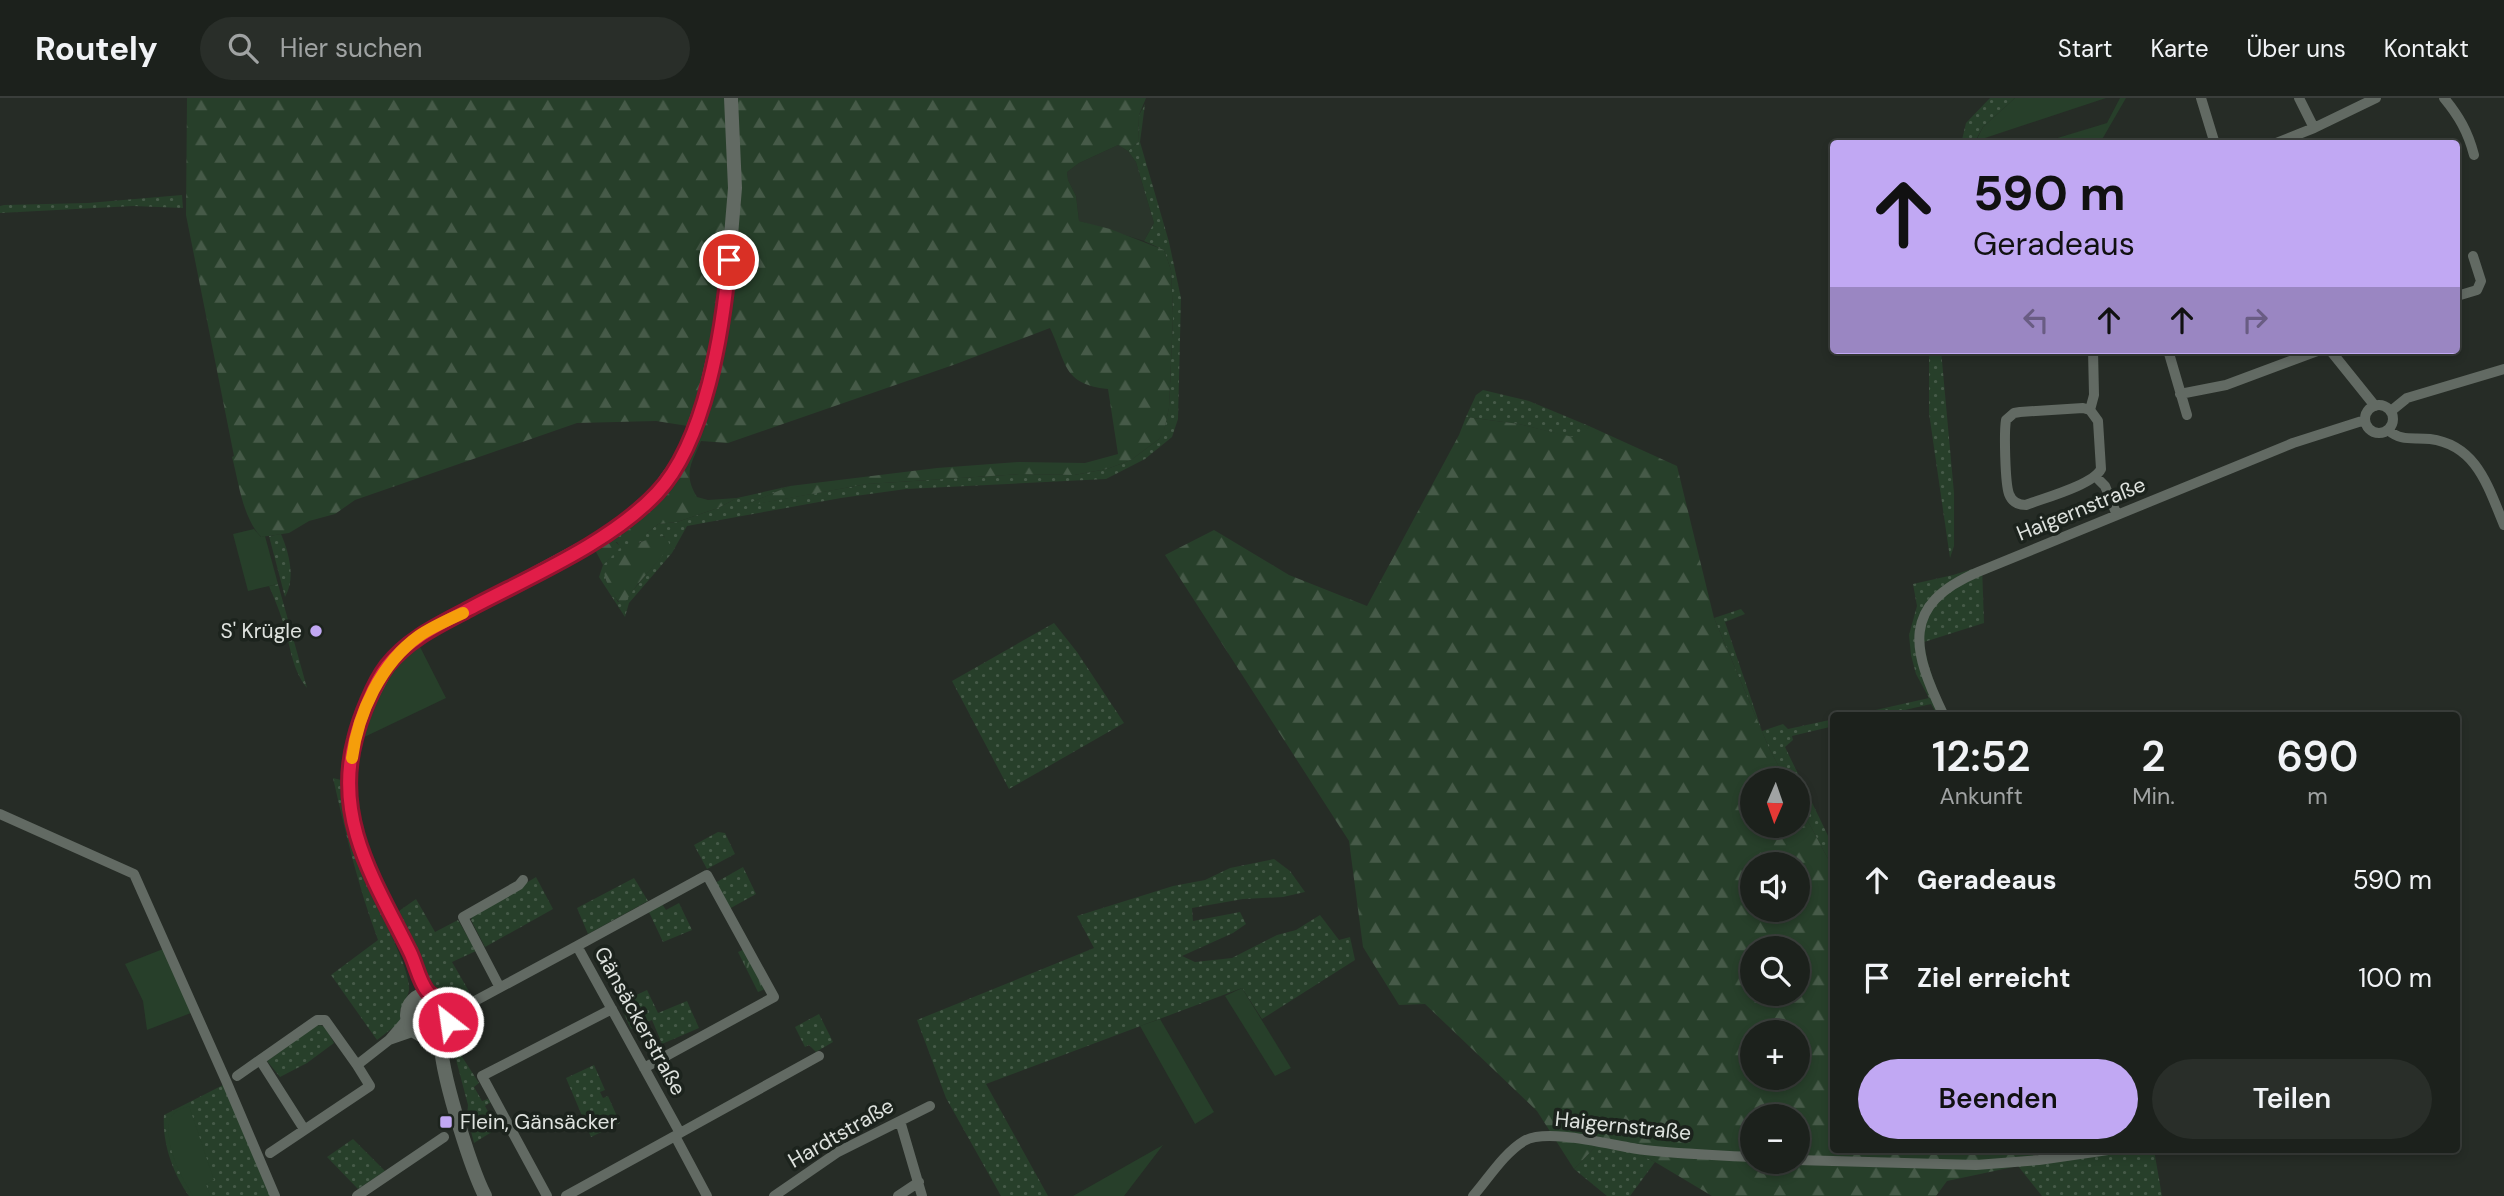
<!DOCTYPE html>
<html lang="de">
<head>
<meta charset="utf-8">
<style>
  :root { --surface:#1c211c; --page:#292e29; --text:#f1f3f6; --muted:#a0a3a3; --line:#3a3e3b; --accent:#c1a8f3 }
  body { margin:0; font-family:"DM Sans",sans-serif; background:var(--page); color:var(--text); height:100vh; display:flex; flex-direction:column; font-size:26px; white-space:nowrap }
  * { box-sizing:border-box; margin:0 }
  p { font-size:23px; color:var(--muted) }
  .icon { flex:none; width:38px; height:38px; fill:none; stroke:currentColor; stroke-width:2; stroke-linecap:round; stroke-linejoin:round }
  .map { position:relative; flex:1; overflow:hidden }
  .drawer { position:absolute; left:1830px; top:614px; width:630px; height:441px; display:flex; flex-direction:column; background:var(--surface); border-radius:7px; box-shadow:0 4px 10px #0003,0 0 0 2px var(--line) }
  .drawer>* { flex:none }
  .top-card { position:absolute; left:1830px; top:42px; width:630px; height:214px; border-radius:7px; box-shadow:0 4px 10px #0003,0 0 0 2px var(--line); background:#c1a8f3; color:#111; overflow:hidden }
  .needle { width:46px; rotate:182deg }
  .controls { position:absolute; left:1740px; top:670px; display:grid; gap:14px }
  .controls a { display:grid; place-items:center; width:70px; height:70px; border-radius:50%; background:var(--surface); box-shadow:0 4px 10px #0003,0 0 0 2px var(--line); font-size:35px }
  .pin { position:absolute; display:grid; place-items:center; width:60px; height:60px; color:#fff; margin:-30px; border:4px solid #fff; border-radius:50%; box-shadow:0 2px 7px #0007 }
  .me { position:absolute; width:77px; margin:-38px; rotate:330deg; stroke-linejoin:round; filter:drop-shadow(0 0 5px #0008) }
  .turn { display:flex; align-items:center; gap:24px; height:147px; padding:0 28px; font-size:32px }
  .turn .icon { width:91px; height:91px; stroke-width:2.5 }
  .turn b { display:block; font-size:49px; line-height:60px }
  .lanes { display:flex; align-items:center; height:66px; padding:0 28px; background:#0003; justify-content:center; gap:35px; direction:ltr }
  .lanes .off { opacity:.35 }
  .eta { display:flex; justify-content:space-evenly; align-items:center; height:119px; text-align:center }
  .eta b { font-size:42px; font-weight:600; line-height:49px }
  .button { display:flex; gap:14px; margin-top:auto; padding:14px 28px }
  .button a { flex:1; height:80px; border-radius:42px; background:var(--accent); color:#111; font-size:28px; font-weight:600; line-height:80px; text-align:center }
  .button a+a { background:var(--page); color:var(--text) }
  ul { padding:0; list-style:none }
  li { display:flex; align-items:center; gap:21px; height:98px; padding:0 28px }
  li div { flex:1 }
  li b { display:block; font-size:26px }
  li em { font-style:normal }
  header { display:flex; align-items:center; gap:42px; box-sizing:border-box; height:98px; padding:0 35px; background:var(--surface); border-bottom:2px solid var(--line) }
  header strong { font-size:33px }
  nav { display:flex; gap:38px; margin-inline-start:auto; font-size:24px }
  .search { width:490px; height:63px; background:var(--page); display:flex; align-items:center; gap:18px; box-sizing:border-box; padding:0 24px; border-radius:38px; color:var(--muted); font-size:26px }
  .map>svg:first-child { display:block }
  .built { fill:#2a352b }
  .grass { fill:url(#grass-dots); fill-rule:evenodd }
  .forest { fill:url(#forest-firs); fill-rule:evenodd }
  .park { fill:url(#park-tufts) }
  .garden { fill:#273f2a }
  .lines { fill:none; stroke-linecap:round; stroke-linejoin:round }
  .minor { stroke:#626a63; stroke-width:10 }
  .secondary { stroke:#626a63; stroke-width:14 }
  .route-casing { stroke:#92132f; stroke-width:18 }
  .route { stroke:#e11d48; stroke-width:12 }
  .slow { stroke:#f59e0b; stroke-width:12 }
  .poi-dot { fill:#c1a8f3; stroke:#1c231d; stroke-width:2.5 }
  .labels { text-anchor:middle; stroke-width:7; stroke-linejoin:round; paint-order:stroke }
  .street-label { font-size:21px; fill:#dee2de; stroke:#1c231d }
  .poi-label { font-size:21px; fill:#dee2de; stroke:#1c231d; text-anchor:end }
</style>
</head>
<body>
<header>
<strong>Routely</strong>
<div class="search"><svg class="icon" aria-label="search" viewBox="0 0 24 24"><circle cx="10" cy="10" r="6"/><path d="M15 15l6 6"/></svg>Hier suchen</div>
<nav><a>Start</a><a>Karte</a><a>Über uns</a><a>Kontakt</a></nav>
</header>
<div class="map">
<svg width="2504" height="1098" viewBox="0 0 2504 1098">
  <defs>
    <pattern id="grass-dots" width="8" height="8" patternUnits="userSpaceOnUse" patternTransform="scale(1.75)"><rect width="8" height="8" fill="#273f2a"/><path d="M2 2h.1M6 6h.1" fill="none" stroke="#465a48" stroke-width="1.8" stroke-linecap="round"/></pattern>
    <pattern id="forest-firs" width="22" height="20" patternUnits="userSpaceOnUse" patternTransform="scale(1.75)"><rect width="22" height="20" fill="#273f2a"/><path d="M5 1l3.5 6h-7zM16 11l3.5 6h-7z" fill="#465a48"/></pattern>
    <pattern id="park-tufts" width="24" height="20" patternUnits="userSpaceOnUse" patternTransform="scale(1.75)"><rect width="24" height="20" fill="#273f2a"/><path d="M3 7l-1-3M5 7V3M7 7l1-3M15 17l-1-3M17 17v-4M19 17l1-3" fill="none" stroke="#465a48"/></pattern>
  </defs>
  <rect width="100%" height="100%" fill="#262c26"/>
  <path class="built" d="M1118 47 1128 53 1136 64 1154 125 1144 143 1079 123 1076 98 1068 82 1067 74 1079 65Z"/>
  <path class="grass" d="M1990 0H2015L1983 29 1974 45 1961 46 1966 25Z
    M1145 6 1140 44 1169 144 1181 200 1178 321 1172 339 1145 361 1106 381 906 391 841 400 687 428 672 455 629 505 625 519 599 479 603 467 620 449 617 444 566 455 611 432 647 435 658 426 677 424 718 410 737 400 790 388 743 408 867 386 1020 376 1074 377 1107 371 1131 362 1159 341 1164 332 1169 310 1173 218 1171 172 1164 152 1144 143 1154 125 1136 64 1128 53 1138 44 1139 17ZM664 438 669 449 625 502 618 504 605 481 640 444Z
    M182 97 183 110 133 108 0 115V108L4 107 88 105Z
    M1929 252H1941L1954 395V448L1950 460 1929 315Z
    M1483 292 1529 303 1589 328 1582 342 1519 326 1466 319 1476 297Z
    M281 436C289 455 296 480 285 499L269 438Z
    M1982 468 1984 525 1924 544C1927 570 1938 593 1948 618H1938L1931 606 1879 618H1849L1929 600 1916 576 1911 557 1909 537 1917 508 1913 486 1953 477Z
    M278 486 307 590C293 573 291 552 285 531 281 516 275 502 269 488Z
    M1741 511 1745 516 1725 524 1762 633 1783 626 1788 631 1834 621V628L1792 638 1793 642 1785 649 1834 750V772L1797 703V682H1786L1769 650 1714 520Z
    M1054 525 1077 554 1124 625 1009 691 952 583Z
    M333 680 345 683 351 727 395 834 391 836C397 851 410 877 409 892 408 899 402 906 400 913L402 917 399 925 377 942 331 877 378 842C358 788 346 737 333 680Z
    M718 734 725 735 735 756 707 771 694 747Z
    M1274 761 1290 773 1305 794 1283 799 1243 801 1192 810 1193 823 1240 814 1246 826 1233 835 1182 858 1195 864 1232 860 1277 837 1296 832 1320 817 1339 842 1350 839 1355 862 1262 921 1242 890 986 986 1048 1098H1001L946 1000 917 922 1094 850 1077 818 1173 788 1205 782 1230 770Z
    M743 769 756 796 729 811 715 785Z
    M536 779 553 811 485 849 471 822 473 817Z
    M634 780 648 803 588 836 577 810Z
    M416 801 435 834 458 822 476 853 452 864 470 895C463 897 455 901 448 899 424 892 408 841 398 819L399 813Z
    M679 805 692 832 663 844 649 814 662 806 666 812Z
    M647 892 658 915 687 903 699 930 662 946 652 922 631 931 619 905Z
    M462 912 460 931 445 944C444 933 453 920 462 912Z
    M819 916 833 944 816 954 809 947 805 949 795 929Z
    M320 927 325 929 334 945 307 965 280 979 267 963 316 928Z
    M455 948 479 985 474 989 482 1003 488 1001 491 1004 485 1008 493 1023 500 1020 503 1027 474 1045 467 1018 468 1007 453 950Z
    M594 967 605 992 600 994 603 1000 608 998 620 1025 591 1039 566 980Z
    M227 985 277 1098H189C173 1075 162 1045 164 1017Z
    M1604 1040 1655 1064 1630 1098H1607L1574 1071Z
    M353 1041 385 1073 358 1091 327 1059Z
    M2002 1052H2034L2033 1060 2109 1056 2118 1052H2154L2162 1098H2042L2018 1068 2023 1059Z"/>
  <path class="forest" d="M187 0H1146L1139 17 1138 44 1128 53 1118 47 1079 65 1067 74 1068 82 1076 98 1079 123 1110 131 1164 152 1171 172 1173 218 1169 310 1164 333 1159 341 1131 362 1107 371 1074 377 1020 376 867 386 740 409 790 388 937 370 1019 364 1085 365 1118 356 1108 291C1062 286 1067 265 1050 230L956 266 728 345 701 343C691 366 683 376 697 399L708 402 737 400 718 410 677 424 658 426 647 435 632 440 621 434 665 392 688 328 656 323 577 325 355 402 335 416 309 423 289 435 261 439C242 418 239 385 232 359L234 358 186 117Z
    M1466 319 1519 326 1581 341 1589 328 1677 368 1714 520 1769 650 1786 682H1752V728H1797V703L1834 772V1052H2002L2024 1059 2018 1068 1947 1083 1936 1098H1712L1655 1064 1604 1040 1574 1071 1537 1013 1425 906 1399 907 1363 849 1349 743 1165 457 1214 432 1289 477 1367 508 1459 337ZM1752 766H1797V812H1752ZM1752 850H1797V896H1752ZM1752 934H1797V980H1752ZM1752 1018H1797V1064H1752Z
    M663 438 668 442 670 449 637 487 623 507C615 502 605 484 604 474 619 455 639 441 663 438Z
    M611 440 621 449 603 467 593 448Z"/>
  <path class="park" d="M745 851 765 891 758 894 738 854Z"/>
  <path class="garden" d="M2015 0H2106L1976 43 1983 29Z
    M2120 0H2126L2100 45H2041L2107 25Z
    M254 431 261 439 265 438 278 486 248 493 233 436Z
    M417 543 446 600 356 643 389 570Z
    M168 849 196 913 147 932 143 903 125 866Z
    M1242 890 1291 970 1275 978 1225 898Z
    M1160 921 1214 1014 1195 1026 1140 928Z
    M189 1008 214 1082 206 1086 210 1098H193C179 1075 164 1047 170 1019L178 1012Z
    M1163 1047 1124 1098H1073Z"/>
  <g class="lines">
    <path class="minor" d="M2201 0 2215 46
      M2299 0 2314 30
      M2444 0C2459 18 2468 34 2474 57
      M2274 46 2314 30 2376 0
      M2457 198 2477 192 2481 183 2473 158
      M2168 252 2187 317
      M2330 252 2375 308
      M2180 296 2226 287 2320 252
      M2365 321a14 14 0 1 1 28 0a14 14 0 1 1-28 0Z
      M2083 310 2090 312 2098 323 2101 371C2093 387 2044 400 2026 407 2018 407 2012 404 2009 396 2005 385 2004 334 2006 322L2014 315 2020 314Z
      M2090 312 2094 297 2093 252
      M2391 313 2407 300 2504 271
      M2388 332C2402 344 2413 339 2430 341 2477 347 2488 389 2504 427
      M2096 379 2105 388 2117 417
      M1944 618C1912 552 1900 507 1978 474L2293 345 2365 322
      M0 716 134 776 227 985 275 1098
      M577 848 707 777 774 899 644 970
      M499 888 463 819 519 787 523 782
      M444 904 467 901
      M449 917 577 848 680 1035 819 958
      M389 942 415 933
      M260 962 304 1031
      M237 978 317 922H325L357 967 389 942 407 921
      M900 1023 922 1098
      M680 1035 675 1038 707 1098
      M270 1055 370 988 357 967
      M1797 1062 1976 1067 2039 1062 2108 1052
      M357 1098 444 1039
      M547 1098 482 978 612 911
      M566 1098 675 1038
      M774 1098 838 1054 930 1008
      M898 1098 919 1084
      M1473 1098C1488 1081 1504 1055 1524 1043 1548 1029 1617 1049 1645 1052 1680 1056 1716 1057 1752 1059"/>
    <path class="secondary" d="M429 896 410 855 366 768 353 727 349 684 354 641 367 607 387 569 418 539 612 434 657 394 684 356 704 300 725 209 735 90 731 0
      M407 917a21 21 0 1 1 42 0a21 21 0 1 1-42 0Z
      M441 934C436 963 471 1070 485 1098"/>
  </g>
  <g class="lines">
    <g class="route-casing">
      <path id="route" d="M448 924C452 897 436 905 427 893 419 883 416 866 410 854 376 785 333 722 355 641 360 620 374 585 387 568 408 541 439 527 469 511 529 479 610 445 657 395 706 343 723 231 729 162"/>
    </g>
    <use href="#route" class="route"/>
    <path class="slow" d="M352 660C358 615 381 565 419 538 432 529 448 522 463 515"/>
  </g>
  <g class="poi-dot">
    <circle cx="316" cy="533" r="7"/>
    <rect x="439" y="1017" width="14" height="14" rx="3.5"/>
  </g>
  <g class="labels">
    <g class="street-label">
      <text transform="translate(2081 411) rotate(-22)" y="7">Haigernstraße</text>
      <text transform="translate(640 923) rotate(61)" y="7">Gänsäckerstraße</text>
      <text transform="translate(1623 1028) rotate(6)" y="7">Haigernstraße</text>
      <text transform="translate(841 1035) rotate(-30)" y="7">Hardtstraße</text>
    </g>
    <g class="poi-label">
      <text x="302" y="540">S' Krügle</text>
      <text x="460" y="1031" text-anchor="start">Flein, Gänsäcker</text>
    </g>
  </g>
</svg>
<div class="controls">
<a><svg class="needle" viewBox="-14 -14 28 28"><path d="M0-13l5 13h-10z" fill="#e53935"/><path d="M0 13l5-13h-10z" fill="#a0a3a3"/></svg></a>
<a><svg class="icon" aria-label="sound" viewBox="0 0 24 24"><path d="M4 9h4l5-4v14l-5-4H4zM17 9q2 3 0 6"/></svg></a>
<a><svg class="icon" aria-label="search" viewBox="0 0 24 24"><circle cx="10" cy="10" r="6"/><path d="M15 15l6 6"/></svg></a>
<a>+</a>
<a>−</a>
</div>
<div class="pin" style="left:729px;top:162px;background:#d93025"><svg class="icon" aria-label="arrive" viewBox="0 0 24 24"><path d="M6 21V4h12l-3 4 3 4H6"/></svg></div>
<svg class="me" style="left:448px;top:924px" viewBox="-20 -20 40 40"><circle r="17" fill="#e11d48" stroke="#fff" stroke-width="3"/><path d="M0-11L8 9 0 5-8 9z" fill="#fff"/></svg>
<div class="top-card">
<div class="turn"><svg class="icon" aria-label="ahead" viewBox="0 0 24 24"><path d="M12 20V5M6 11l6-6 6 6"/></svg><div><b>590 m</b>Geradeaus</div></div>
<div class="lanes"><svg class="icon off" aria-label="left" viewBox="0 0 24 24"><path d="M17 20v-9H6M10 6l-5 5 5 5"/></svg><svg class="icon" aria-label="ahead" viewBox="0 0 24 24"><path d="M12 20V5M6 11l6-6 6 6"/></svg><svg class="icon" aria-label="ahead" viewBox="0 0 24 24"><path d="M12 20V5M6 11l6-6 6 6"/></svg><svg class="icon off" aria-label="right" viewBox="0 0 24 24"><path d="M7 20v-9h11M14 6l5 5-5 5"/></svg></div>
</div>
<section class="drawer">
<div class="eta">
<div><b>12:52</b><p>Ankunft</p></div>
<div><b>2</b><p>Min.</p></div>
<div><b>690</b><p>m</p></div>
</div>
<ul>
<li><svg class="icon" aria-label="ahead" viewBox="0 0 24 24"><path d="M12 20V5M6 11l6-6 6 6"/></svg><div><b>Geradeaus</b></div><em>590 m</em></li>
<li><svg class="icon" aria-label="arrive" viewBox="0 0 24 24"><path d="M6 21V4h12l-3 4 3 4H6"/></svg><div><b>Ziel erreicht</b></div><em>100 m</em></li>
</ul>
<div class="button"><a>Beenden</a><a>Teilen</a></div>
</section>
</div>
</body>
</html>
